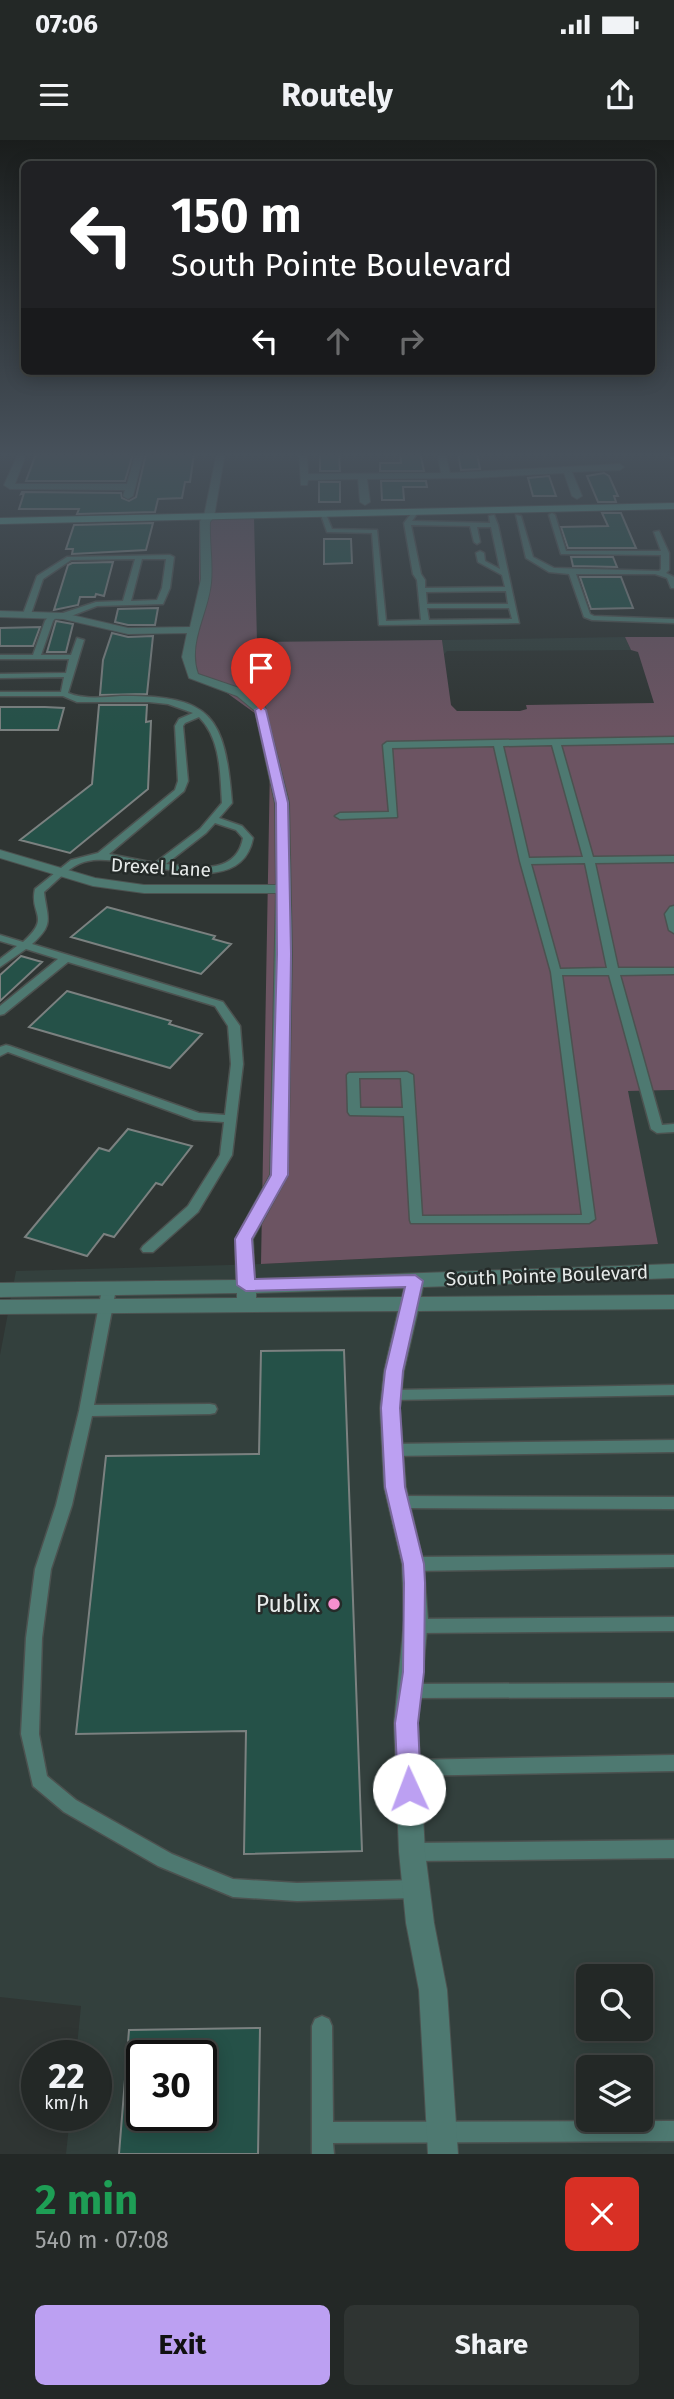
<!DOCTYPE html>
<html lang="en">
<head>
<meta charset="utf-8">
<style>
  :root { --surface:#232826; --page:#2f3432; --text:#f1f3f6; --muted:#a3a6a7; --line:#404443; --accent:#bca0f2 }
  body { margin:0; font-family:"Fira Sans",sans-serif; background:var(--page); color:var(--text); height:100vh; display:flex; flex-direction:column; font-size:26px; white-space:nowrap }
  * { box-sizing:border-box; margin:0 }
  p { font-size:23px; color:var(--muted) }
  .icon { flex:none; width:38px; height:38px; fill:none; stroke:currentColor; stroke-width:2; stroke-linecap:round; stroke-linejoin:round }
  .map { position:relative; height:2014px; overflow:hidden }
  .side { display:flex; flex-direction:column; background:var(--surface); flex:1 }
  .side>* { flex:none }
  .hud { position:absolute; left:21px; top:21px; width:634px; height:214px; border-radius:10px; box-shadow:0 4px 18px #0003,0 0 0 2px var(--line); background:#202124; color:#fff; overflow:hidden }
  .fabs { position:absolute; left:576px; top:1824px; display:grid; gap:14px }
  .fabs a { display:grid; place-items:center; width:77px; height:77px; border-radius:10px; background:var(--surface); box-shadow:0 4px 18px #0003,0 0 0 2px var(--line); font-size:35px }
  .speed { position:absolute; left:21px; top:1900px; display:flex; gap:14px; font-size:35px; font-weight:700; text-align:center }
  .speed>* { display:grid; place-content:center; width:91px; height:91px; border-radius:50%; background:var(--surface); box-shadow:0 4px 18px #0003,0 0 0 2px var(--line); line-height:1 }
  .speed small { font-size:18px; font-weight:400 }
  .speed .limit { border:4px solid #111; border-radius:10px; background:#fff; color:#111 }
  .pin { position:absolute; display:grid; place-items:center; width:60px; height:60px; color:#fff; margin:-72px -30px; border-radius:50% 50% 50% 0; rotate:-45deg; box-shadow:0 0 7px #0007 }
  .pin .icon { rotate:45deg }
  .me { position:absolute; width:77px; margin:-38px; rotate:358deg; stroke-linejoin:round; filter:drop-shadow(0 0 5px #0008) }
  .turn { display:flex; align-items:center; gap:24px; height:147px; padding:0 35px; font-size:32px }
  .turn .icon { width:91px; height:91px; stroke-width:2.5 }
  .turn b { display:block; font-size:49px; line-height:60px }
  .lanes { display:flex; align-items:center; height:66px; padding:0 35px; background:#0003; justify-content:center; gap:35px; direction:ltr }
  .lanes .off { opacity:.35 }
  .round { display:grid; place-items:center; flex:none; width:74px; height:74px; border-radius:10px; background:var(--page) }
  .summary { display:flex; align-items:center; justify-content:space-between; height:119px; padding:0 35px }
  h1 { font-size:42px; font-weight:700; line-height:52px; color:#1e9e55 }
  .button { display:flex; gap:14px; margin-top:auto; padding:14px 35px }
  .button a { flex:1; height:80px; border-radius:10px; background:var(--accent); color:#111; font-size:28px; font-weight:700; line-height:80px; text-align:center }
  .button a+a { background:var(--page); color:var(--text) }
  .status { display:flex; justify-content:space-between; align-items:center; height:49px; padding:0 35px; background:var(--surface); direction:ltr }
  .status svg { height:19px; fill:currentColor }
  header { display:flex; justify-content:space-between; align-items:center; height:91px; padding:0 35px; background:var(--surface); font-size:32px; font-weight:700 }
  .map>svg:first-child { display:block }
  .built { fill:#33403d; fill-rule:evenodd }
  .green { fill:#6c5462 }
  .building { fill:#255148; stroke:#7b8180; stroke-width:2; fill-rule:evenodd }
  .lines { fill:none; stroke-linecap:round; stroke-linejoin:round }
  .lane-casing { stroke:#4c5250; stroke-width:3 }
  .street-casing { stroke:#4c5250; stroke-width:2 }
  .secondary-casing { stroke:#4c5250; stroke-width:2 }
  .primary-casing { stroke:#4c5250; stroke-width:2 }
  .lane { fill:#4e7971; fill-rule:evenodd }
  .street { fill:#4e7971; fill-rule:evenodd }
  .secondary { fill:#59a193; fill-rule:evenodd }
  .primary { fill:#60bfad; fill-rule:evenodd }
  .route { fill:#bca0f2; stroke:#7a689d; stroke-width:2 }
  .poi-dot { fill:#f690cf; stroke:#252b29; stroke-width:2.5 }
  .labels { text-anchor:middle; stroke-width:5; stroke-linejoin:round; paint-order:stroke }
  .street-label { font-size:19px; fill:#e7ebea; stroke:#252b29 }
  .near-poi-label { font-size:23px; fill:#e7ebea; stroke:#252b29; text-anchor:end }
</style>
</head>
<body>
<div class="status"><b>07:06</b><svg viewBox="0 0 49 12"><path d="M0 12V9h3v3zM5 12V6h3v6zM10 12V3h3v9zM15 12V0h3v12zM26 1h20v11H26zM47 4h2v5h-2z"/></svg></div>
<header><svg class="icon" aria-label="menu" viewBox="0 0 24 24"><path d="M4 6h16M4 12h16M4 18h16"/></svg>Routely<svg class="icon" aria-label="share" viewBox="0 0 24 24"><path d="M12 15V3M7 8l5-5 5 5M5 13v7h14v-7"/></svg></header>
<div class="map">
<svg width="674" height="2014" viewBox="0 0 674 2014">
  <rect width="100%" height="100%" fill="#2f3533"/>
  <path class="built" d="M625 497 631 510 447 511 444 514 451 566 442 500Z
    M674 950V2014H66L70 1976H96V1916H76L81 1866 0 1857V1215L16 1131 261 1124 658 1104 627 951ZM588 1836H640V1888H588ZM142 1916H201V1976H142ZM588 1927H640V1979H588Z"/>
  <path class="green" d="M254 378 257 502 442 500 451 565 457 571H520L527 569 526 565 654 563 638 512 631 510 625 497H674V950L628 951 658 1104 261 1124 270 625 256 574 227 553 189 533 199 470V379Z"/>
  <path class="building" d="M320 312H339L340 331H320Z
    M400 312H420L424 331H380V323H401Z
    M458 313H477L480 329 461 330Z
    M36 314 74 315 133 314 125 341H26Z
    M146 314H194L190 342H185L182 358 158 359 155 372 77 374 79 369H19L24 353 21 354 22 352 121 353 122 358 129 361 136 357Z
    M604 333 609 336 618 356H614L616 362H598L587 336Z
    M549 336 556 356H533L528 338Z
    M381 341H426L427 347H403L404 360H382Z
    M319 342H340V362H319Z
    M602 373H621L636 408H568L561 387 608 386Z
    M153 383 146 410 72 414 73 409H66L74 385Z
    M324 399H351L352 423 324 424Z
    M571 417H613L617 427 573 426Z
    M113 422 104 456 96 454 95 457H80L78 465 54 470 68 425 72 423Z
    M580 437H621L633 468 591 469Z
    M158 468 155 485H128L115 482 118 469Z
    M56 481 73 484 66 512H47Z
    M40 487 33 506H0V488Z
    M112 493 128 497 153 496 147 554 100 555 103 520Z
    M99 565H147L146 582 151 581 148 649 70 713 20 700 92 644Z
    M0 567H45L64 568 58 590H0Z
    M107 767 215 796 213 799 231 804 201 834 71 797Z
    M21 816 42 822 0 861V835Z
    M67 851 171 881 169 884 202 894 170 928 29 887Z
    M128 989 192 1006 162 1045 156 1043 114 1097 104 1094 87 1116 25 1097 99 1008 109 1011Z
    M344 1210 362 1711 244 1714 246 1591 76 1594 106 1316 259 1314 261 1211Z
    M260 1888 258 2014H119L129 1890ZM142 1916H201V1976H142Z"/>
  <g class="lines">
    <g class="lane-casing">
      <path id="lane" d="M414 370 419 371 412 381 490 383 489 376 494 375 498 385 519 483 379 485 372 393 327 392 321 375 326 374 332 389 377 390 386 481 421 480 417 440 413 434 404 383ZM411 385 470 386 474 402 477 404 480 402 477 387H491L500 429 485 421 484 413 480 411 476 413 478 422 502 435 505 447 425 448V440L421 434ZM506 451 508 464H427L426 452ZM427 468H509L512 479 429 480Z
        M552 373 555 375 566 411H661L654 392 659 391 669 413V430L666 433 674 437V448H671L667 438 655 434H576L590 474 594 476 674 479V483L592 480 584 477 569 434 549 432 526 418 516 375 521 376 533 417 554 428 659 431 661 429V415L561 414 549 375Z
        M170 415 174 417 170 448 163 464 97 466 66 478H60V474L96 462 123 461 135 419 71 420 43 439 31 474 27 476 23 474 37 436 67 417ZM142 419H166L162 448 157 460 131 461Z
        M51 473 58 475 53 481 41 515H71L77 498 84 500 68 553C85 560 104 557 121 556 213 555 225 577 232 663L219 678 242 686 253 698C240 767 130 711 88 721 71 724 57 741 44 752 47 778 55 784 32 804L223 862 240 886 243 924 232 1015 198 1072 153 1112H143L141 1109 143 1106 188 1066 220 1015 224 982 194 980 8 912 0 916V907L6 905 10 906 199 973 225 975 231 924 228 886 215 866 68 822 4 874 0 875V866L58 819 26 809 0 827V819L17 806 0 801V795L23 802C52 776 29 775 35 749L71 720 98 713 175 650 178 641 175 586 179 579 193 573 168 564 149 562H77L63 556H0V552H61L64 537 0 538V534L66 533 69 519H0V515H33L45 481ZM199 577C221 599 220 633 222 663L200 689 155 723 109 714 184 651 188 641 183 586 185 583ZM215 683 236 690 243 698C236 736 195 727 166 724L206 693Z
        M674 597V603L561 605 593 717 674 716V722L595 723 618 828H674V834L620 835 662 985 674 984V992L657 993 651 989 609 835H562L595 1079 589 1083H411L410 1080 404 976 350 975 348 972 347 935 349 933 407 932 413 935 422 1076 582 1075 551 832 520 721 494 606 392 608 397 677 340 679 335 676 340 673 389 672 383 605 387 602ZM552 605 583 717 529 718 503 606ZM585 723 607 828 560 829 531 724ZM359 938H401L403 968H360Z
        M674 766V793L669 790 665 774 670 767Z
        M109 1144 114 1146 116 1149 94 1265 210 1264 215 1265 217 1269 215 1273 210 1274 92 1276 72 1365 51 1429 42 1498 39 1594 47 1636 76 1660 172 1714 233 1739 297 1743 416 1740 423 1743 425 1749 423 1755 416 1758 297 1761 233 1757 158 1726 64 1672 33 1646 21 1594 26 1498 35 1429 56 1365 79 1271 102 1149 104 1146Z
        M674 1245V1255L391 1260 386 1259 384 1255 386 1251 391 1250Z
        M674 1300V1312L392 1316 387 1314 385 1310 387 1306 392 1304Z
        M399 1356 674 1357V1369L399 1368 394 1366 391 1362 394 1358Z
        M674 1415V1427L413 1431 407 1429 405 1424 407 1419 413 1417Z
        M674 1477V1491L416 1493 410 1491 408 1486 410 1481 416 1479Z
        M674 1543V1557L411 1558 405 1556 402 1551 405 1546 411 1544Z
        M674 1615V1631L408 1636 402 1634 399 1628 402 1622 408 1620Z
        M674 1700V1718L412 1721 405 1718 403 1712 405 1706 412 1703Z
        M322 1876 329 1879 332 1886 333 1982 674 1981V2001L333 2003 334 2014H312V1886L315 1879Z"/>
    </g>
    <g class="street-casing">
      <path id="street" d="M19 312H27L15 344H127L136 312H144L133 356 128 359 123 356 125 350 10 349 4 345Z
        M217 312H225L214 377 210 382C209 402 213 422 211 443 208 474 187 503 198 534L245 550 265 567 289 663 292 814 288 1035 253 1099 255 1139 674 1124V1138L423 1147 421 1157 674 1155V1169L418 1171 404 1231 400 1268 406 1347 424 1424 428 1480 418 1583 425 1712 434 1783 447 1850 458 2014H428L419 1850 406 1783 399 1712 394 1583 404 1480 402 1424 384 1347 380 1268 384 1231 398 1171 0 1174V1160L237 1158V1153L0 1157V1143L236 1140 235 1099 270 1035 276 753H144L93 746 0 718V710L95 738 144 745H276L275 663 255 571 237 556 189 538 182 517 187 493 128 494 63 479 0 477V471L63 473 128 488 190 487 201 439 200 381 204 376ZM404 1148 402 1157 256 1158V1153Z
        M299 312H307L308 334 441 333 437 312H445L450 333 620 324 624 327 620 330 572 332 582 356 577 359 572 356 564 333 474 338 367 339 370 362 365 365 360 362 358 339 308 340 307 345H301Z"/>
    </g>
    <g class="secondary-casing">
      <path id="secondary" d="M674 363V369L0 384V378Z"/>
    </g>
    <g class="primary-casing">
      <path id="primary" d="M668 312H674V320L671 319Z"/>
    </g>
    <use href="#lane" class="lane"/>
    <use href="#street" class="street"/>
    <use href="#secondary" class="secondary"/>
    <use href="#primary" class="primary"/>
  </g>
  <linearGradient id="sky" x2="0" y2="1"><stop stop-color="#1a1d1c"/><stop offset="0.53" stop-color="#47515b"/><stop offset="1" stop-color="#47515b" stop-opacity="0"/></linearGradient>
  <rect width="674" height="594" fill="url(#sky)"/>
  <path class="route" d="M261 566 266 570 288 663 291 814 288 1035 252 1099 255 1139 415 1135 423 1141 403 1231 400 1268 405 1347 424 1424 425 1443 424 1532 418 1583 421 1649 418 1656 409 1659 401 1656 398 1649 395 1583 403 1532 404 1443 403 1424 385 1347 381 1268 385 1231 405 1147 246 1151 237 1145 235 1099 271 1035 277 814 276 663 255 570Z"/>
  <circle class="poi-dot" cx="334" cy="1464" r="7"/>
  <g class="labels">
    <g class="street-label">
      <text transform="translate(161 727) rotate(3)" y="7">Drexel Lane</text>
      <text transform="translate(547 1135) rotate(-2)" y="7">South Pointe Boulevard</text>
    </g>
    <g class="near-poi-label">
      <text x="320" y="1472">Publix</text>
    </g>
  </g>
</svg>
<div class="fabs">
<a><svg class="icon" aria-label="search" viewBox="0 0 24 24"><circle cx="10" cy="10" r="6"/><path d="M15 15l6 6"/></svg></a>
<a><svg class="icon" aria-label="layers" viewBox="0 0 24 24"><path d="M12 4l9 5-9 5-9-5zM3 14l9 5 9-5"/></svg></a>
</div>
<div class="speed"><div>22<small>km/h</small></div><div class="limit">30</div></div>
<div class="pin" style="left:261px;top:570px;background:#d93025"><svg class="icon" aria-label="arrive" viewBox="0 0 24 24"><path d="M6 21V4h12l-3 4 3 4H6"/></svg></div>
<svg class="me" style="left:409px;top:1649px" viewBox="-20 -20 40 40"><circle r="19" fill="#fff"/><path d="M0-13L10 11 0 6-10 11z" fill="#bca0f2"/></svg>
<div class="hud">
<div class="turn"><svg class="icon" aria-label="left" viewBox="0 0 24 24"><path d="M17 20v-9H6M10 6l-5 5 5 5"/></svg><div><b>150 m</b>South Pointe Boulevard</div></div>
<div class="lanes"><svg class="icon" aria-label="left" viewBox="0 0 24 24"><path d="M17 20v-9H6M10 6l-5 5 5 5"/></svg><svg class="icon off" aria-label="ahead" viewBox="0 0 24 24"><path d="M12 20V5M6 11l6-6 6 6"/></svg><svg class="icon off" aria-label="right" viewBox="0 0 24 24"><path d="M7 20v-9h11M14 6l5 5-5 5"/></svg></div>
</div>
</div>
<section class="side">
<div class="summary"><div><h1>2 min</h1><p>540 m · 07:08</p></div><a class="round" style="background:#d93025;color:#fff"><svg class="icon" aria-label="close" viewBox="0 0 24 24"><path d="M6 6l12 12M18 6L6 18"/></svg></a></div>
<div class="button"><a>Exit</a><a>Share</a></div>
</section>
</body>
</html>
